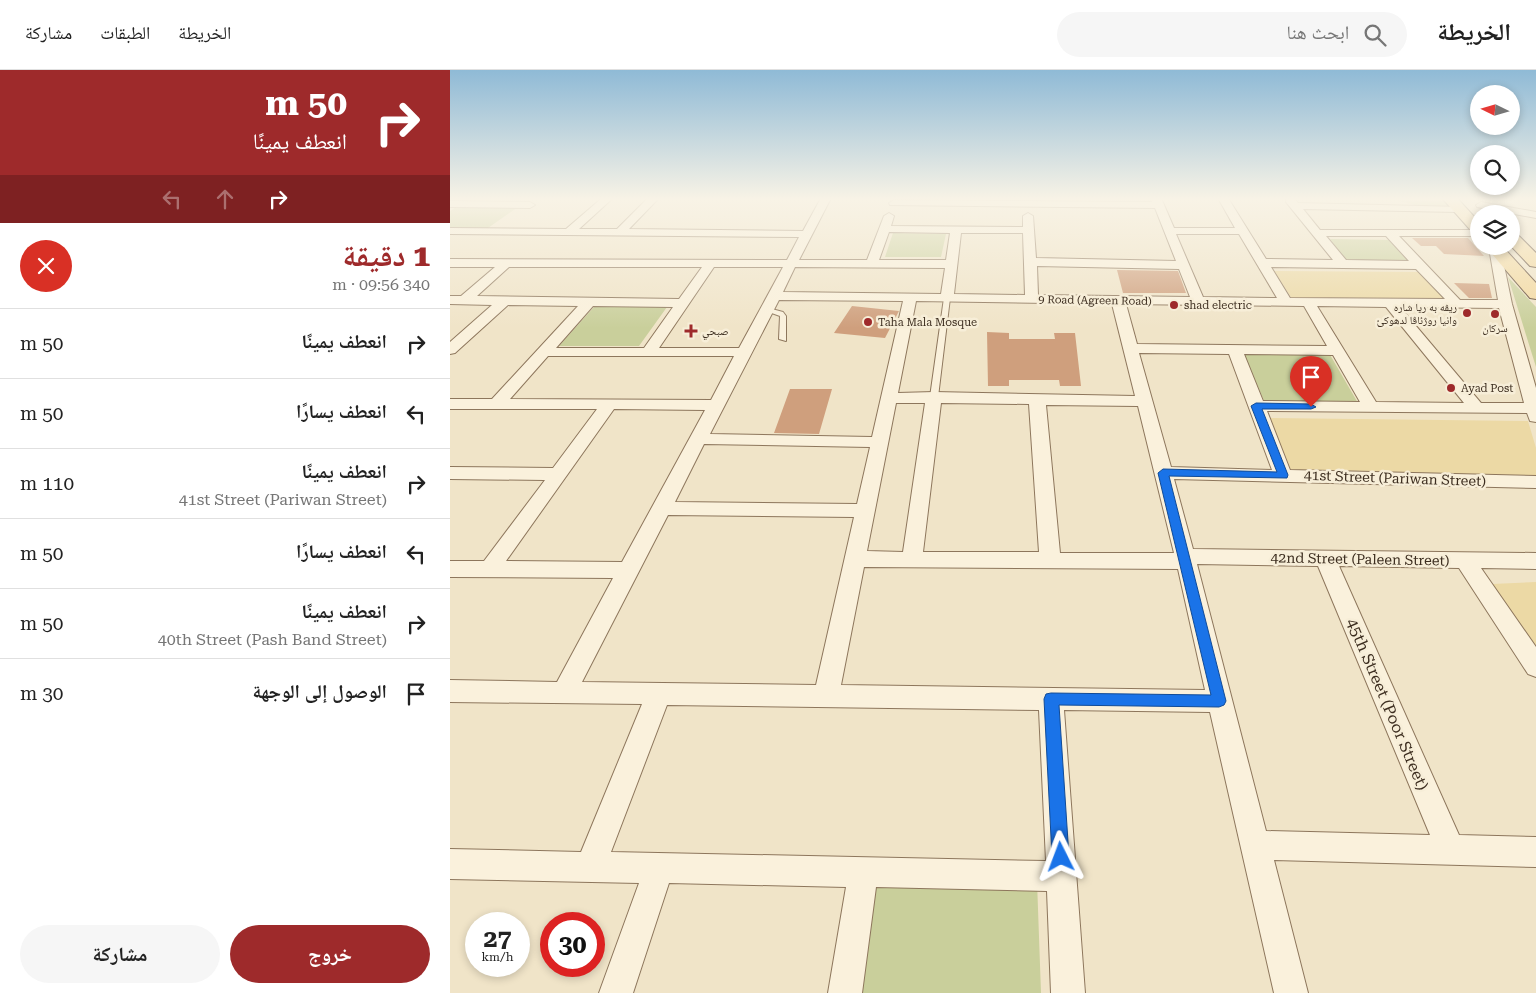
<!DOCTYPE html>
<html lang="ar">
<head>
<meta charset="utf-8">
<style>
  :root { --surface:#fff; --page:#f6f6f6; --text:#222; --muted:#767676; --line:#e0e0e0; --accent:#9e2a2b }
  body { margin:0; font-family:"Roboto Serif","Noto Naskh Arabic",serif; background:var(--page); color:var(--text); direction:rtl; height:100vh; display:flex; flex-direction:column; font-size:19px; white-space:nowrap }
  * { box-sizing:border-box; margin:0 }
  p { font-size:16px; color:var(--muted) }
  .icon { flex:none; width:28px; height:28px; fill:none; stroke:currentColor; stroke-width:2; stroke-linecap:round; stroke-linejoin:round }
  .map { position:relative; flex:1; overflow:hidden; direction:ltr }
  .sheet { display:flex; flex-direction:column; background:var(--surface); width:450px }
  .sheet>* { flex:none }
  .guide { background:#9e2a2b; color:#fff; overflow:hidden }
  .needle { width:32px; rotate:275deg }
  .controls { position:absolute; left:1020px; top:15px; display:grid; gap:10px }
  .controls a { display:grid; place-items:center; width:50px; height:50px; border-radius:50%; background:var(--surface); box-shadow:0 2px 8px #0003; font-size:25px }
  .speed { position:absolute; left:15px; top:842px; display:flex; gap:10px; font-size:25px; font-weight:700; text-align:center }
  .speed>* { display:grid; place-content:center; width:65px; height:65px; border-radius:50%; background:var(--surface); box-shadow:0 2px 8px #0003; line-height:1 }
  .speed small { font-size:12px; font-weight:400 }
  .speed .limit { border:8px solid #d22; background:#fff; color:#111 }
  .pin { position:absolute; display:grid; place-items:center; width:42px; height:42px; color:#fff; margin:-51px -21px; border-radius:50% 50% 50% 0; rotate:-45deg; box-shadow:0 0 5px #0007 }
  .pin .icon { rotate:45deg }
  .me { position:absolute; width:55px; margin:-28px; rotate:357deg; stroke-linejoin:round; filter:drop-shadow(0 0 4px #0008) }
  .turn { display:flex; align-items:center; gap:18px; height:105px; padding:0 20px; font-size:22px }
  .turn .icon { width:65px; height:65px; stroke-width:2.5 }
  .turn b { display:block; font-size:35px; line-height:42px }
  .lanes { display:flex; align-items:center; height:48px; padding:0 20px; background:#0003; justify-content:center; gap:25px; direction:ltr }
  .lanes .off { opacity:.35 }
  .round { display:grid; place-items:center; flex:none; width:52px; height:52px; border-radius:26px; background:var(--page) }
  .head { display:flex; align-items:center; justify-content:space-between; height:85px; padding:0 20px }
  h1 { font-size:30px; font-weight:800; line-height:38px; color:var(--accent) }
  .cta { display:flex; gap:10px; margin-top:auto; padding:10px 20px }
  .cta a { flex:1; height:58px; border-radius:30px; background:var(--accent); color:#fff; font-size:20px; font-weight:800; line-height:58px; text-align:center }
  .cta a+a { background:var(--page); color:var(--text) }
  ul { padding:0; list-style:none }
  li { display:flex; align-items:center; gap:15px; height:70px; padding:0 20px; border-top:1px solid var(--line) }
  li div { flex:1 }
  li b { display:block; font-size:19px }
  li em { font-style:normal }
  header { display:flex; align-items:center; gap:30px; box-sizing:border-box; height:70px; padding:0 25px; background:var(--surface); border-bottom:1px solid var(--line) }
  header strong { font-size:24px }
  nav { display:flex; gap:28px; margin-inline-start:auto; font-size:18px }
  .search { width:350px; height:45px; background:var(--page); display:flex; align-items:center; gap:12px; box-sizing:border-box; padding:0 18px; border-radius:28px; color:var(--muted); font-size:19px }
  main { display:flex; flex:1; min-height:0 }
  .map>svg:first-child { display:block }
  .green { fill:#c9cf9b }
  .sand { fill:#ecd9a5 }
  .building { fill:#cf9f7d }
  .lines { fill:none; stroke-linecap:round; stroke-linejoin:round }
  .lane-casing { stroke:#8d765c; stroke-width:2 }
  .street-casing { stroke:#8d765c; stroke-width:2 }
  .primary-casing { stroke:#5b4430; stroke-width:2 }
  .lane { fill:#faf1dc; fill-rule:evenodd }
  .street { fill:#faf1dc; fill-rule:evenodd }
  .primary { fill:#f3d9a0; fill-rule:evenodd }
  .route { fill:#1a73e8; stroke:#114b97 }
  .poi-dot { fill:#9e2a2b; stroke:#f7eed8; stroke-width:2 }
  .labels { text-anchor:middle; stroke-width:5; stroke-linejoin:round; paint-order:stroke }
  .far-street-label { font-size:11px; fill:#3d2e20; stroke:#f7eed8 }
  .far-poi-label { font-size:11px; fill:#3d2e20; stroke:#f7eed8; text-anchor:start }
  .street-label { font-size:14px; fill:#3d2e20; stroke:#f7eed8 }
  .near-street-label { font-size:16px; fill:#3d2e20; stroke:#f7eed8 }
</style>
</head>
<body>
<header>
<strong>الخريطة</strong>
<div class="search"><svg class="icon" aria-label="search" viewBox="0 0 24 24"><circle cx="10" cy="10" r="6"/><path d="M15 15l6 6"/></svg>ابحث هنا</div>
<nav><a>الخريطة</a><a>الطبقات</a><a>مشاركة</a></nav>
</header>
<main>
<div class="map">
<svg width="1086" height="923" viewBox="0 0 1086 923">
  <rect width="100%" height="100%" fill="#f0e4c8"/>
  <path class="green" d="M938 128H992L1004 141 984 140Z
    M8 136 68 137 38 158H0V141Z
    M443 163 496 164 491 187H435Z
    M880 169 943 170 968 197 900 196Z
    M1058 207 1086 237V297Z
    M144 237H217L189 276H109Z
    M793 282 879 283 908 333 814 331Z
    M424 809 587 811 591 923H410Z"/>
  <path class="sand" d="M824 201 970 202 1000 233 844 232Z
    M814 348 1078 351 1086 378V409L840 406Z
    M1086 512V580L1042 514Z"/>
  <path class="building" d="M962 168H1018L1034 186 994 184 986 176H971Z
    M667 200 728 201 736 223H673Z
    M1004 213 1039 214 1042 228H1019Z
    M402 236 449 241 435 268 384 263Z
    M537 262 559 263V269H605L604 263H625L631 316H610L609 310H559V316H538Z
    M340 319H382L369 364 324 363Z"/>
  <g class="lines">
    <g class="lane-casing">
      <path id="lane" d="M497 226 500 228 488 327 484 329 480 327 494 228Z
        M318 238 333 242 336 246V271L329 269 330 246 316 241V239Z"/>
    </g>
    <g class="street-casing">
      <path id="street" d="M152 128H163L129 159H167L198 128H209L179 159 353 161 371 128H381L349 190H417L434 146 439 143 444 146 441 156 573 157V146L578 143 583 146 586 188 726 191 705 138 440 135 439 133 444 130 702 132 701 128H711L724 158H785L768 128H778L816 189 883 190 836 132V128H844L848 133 1012 137 1013 139 1012 141 1008 142 853 139 870 160H1029V166H949L1010 230H1048L1039 178 1040 176H1050L1062 234 1086 318V352L1080 351 1077 343 817 341 840 400 1086 406V418L724 409 743 479 1086 483V499L1031 498 1086 577V607L1078 604 1009 498 889 496 1009 765 1086 767V797L824 790 858 923H824L760 642 614 640 635 923H601L597 821 426 817 412 923H378L396 817 219 813 183 923H149L189 813 0 809V779L131 782 192 634 0 632V610L107 612 163 508 0 507V491H34L95 410 0 409V397L103 398 147 339H0V329H42L128 236 58 235 5 283 0 284V272L42 235 0 234V226H11L45 197H0V189L337 190 349 167 0 164V158L116 159ZM439 162 500 163 496 190H429ZM511 163H573L575 225 504 224ZM726 164H789L827 228 753 227ZM876 166H936L959 191 896 190ZM587 196 729 199 740 227 588 225ZM59 197H252L229 229 27 226ZM264 197H333L289 278H209ZM345 197 495 198 491 224 333 222ZM821 197 966 199 995 229 840 228ZM329 230 453 231 422 367 260 364ZM466 231 662 234 685 326 484 322 448 323ZM676 234 854 236 877 276 687 274ZM143 236 223 237 194 278H106ZM867 236 936 237 1014 333 926 332ZM950 237 1049 238 1074 333H1031ZM689 283 779 284 822 400 721 397ZM794 284 883 285 910 332 813 331ZM98 286H284L261 330 60 329ZM446 333H475L453 482 417 481ZM491 333 579 334 589 482H473ZM596 335 688 336 724 483H610ZM164 339 255 340 172 492 56 491ZM254 374 420 377 407 434 225 432ZM218 445 404 447 366 615 132 612ZM747 494 868 496 980 765 816 761ZM414 497 728 499 755 620 391 615ZM217 635 589 640 596 791 161 782Z
        M0 131 80 132 85 135 80 138 0 137Z
        M1031 132 1086 142V148L1027 137 1026 135Z"/>
    </g>
    <g class="primary-casing">
      <path id="primary" d="M992 128H1007L1029 152V166L1024 164Z
        M1061 162 1067 164 1086 183V197L1080 196 1061 176Z
        M1035 176H1052L1086 213V229L1080 228Z"/>
    </g>
    <use href="#lane" class="lane"/>
    <use href="#street" class="street"/>
    <use href="#primary" class="primary"/>
  </g>
  <linearGradient id="sky" x2="0" y2="1"><stop stop-color="#8fbad6"/><stop offset="0.5" stop-color="#f8f3e6"/><stop offset="1" stop-color="#f8f3e6" stop-opacity="0"/></linearGradient>
  <rect width="1086" height="258" fill="url(#sky)"/>
  <path class="route" d="M806 333 861 334 866 337 861 339H812L838 405 837 408 719 406 776 631 774 635 769 637 609 635 619 787 617 793 611 795 605 793 602 787 594 629 596 624 601 623 761 625 708 403 713 399 827 402 801 336Z"/>
  <g class="poi-dot">
    <circle cx="724" cy="235" r="5"/>
    <circle cx="1017" cy="243" r="5"/>
    <circle cx="1045" cy="244" r="5"/>
    <circle cx="418" cy="252" r="5"/>
    <path d="M238.5 253.5h5v5h5v5h-5v5h-5v-5h-5v-5h5z"/>
    <circle cx="1001" cy="318" r="5"/>
  </g>
  <g class="labels">
    <g class="far-street-label">
      <text transform="translate(645 230) rotate(1)" y="4">9 Road (Agreen Road)</text>
    </g>
    <g class="far-poi-label">
      <text x="734" y="239">shad electric</text>
      <text x="1007" y="241" text-anchor="end">ريڤه به ريا شاره<tspan x="1007" dy="13">وانيا روژئاڤا لدهوكئ</tspan></text>
      <text x="428" y="256">Taha Mala Mosque</text>
      <text x="1045" y="262" text-anchor="middle">سركان</text>
      <text x="252" y="265">صبحي</text>
      <text x="1011" y="322">Ayad Post</text>
    </g>
    <g class="street-label">
      <text transform="translate(945 408) rotate(2)" y="5">41st Street (Pariwan Street)</text>
      <text transform="translate(910 489) rotate(1)" y="5">42nd Street (Paleen Street)</text>
    </g>
    <g class="near-street-label">
      <text transform="translate(938 634) rotate(67)" y="6">45th Street (Poor Street)</text>
    </g>
  </g>
</svg>
<div class="controls">
<a><svg class="needle" viewBox="-14 -14 28 28"><path d="M0-13l5 13h-10z" fill="#e53935"/><path d="M0 13l5-13h-10z" fill="#767676"/></svg></a>
<a><svg class="icon" aria-label="search" viewBox="0 0 24 24"><circle cx="10" cy="10" r="6"/><path d="M15 15l6 6"/></svg></a>
<a><svg class="icon" aria-label="layers" viewBox="0 0 24 24"><path d="M12 4l9 5-9 5-9-5zM3 14l9 5 9-5"/></svg></a>
</div>
<div class="speed"><div>27<small>km/h</small></div><div class="limit">30</div></div>
<div class="pin" style="left:861px;top:337px;background:#d93025"><svg class="icon" aria-label="arrive" viewBox="0 0 24 24"><path d="M6 21V4h12l-3 4 3 4H6"/></svg></div>
<svg class="me" style="left:611px;top:787px" viewBox="-20 -20 40 40"><path d="M0-17L14 15 0 8-14 15z" fill="#1a73e8" stroke="#fff" stroke-width="4"/></svg>
</div>
<section class="sheet">
<div class="guide">
<div class="turn"><svg class="icon" aria-label="right" viewBox="0 0 24 24"><path d="M7 20v-9h11M14 6l5 5-5 5"/></svg><div><b>50 m</b>انعطف يمينًا</div></div>
<div class="lanes"><svg class="icon off" aria-label="left" viewBox="0 0 24 24"><path d="M17 20v-9H6M10 6l-5 5 5 5"/></svg><svg class="icon off" aria-label="ahead" viewBox="0 0 24 24"><path d="M12 20V5M6 11l6-6 6 6"/></svg><svg class="icon" aria-label="right" viewBox="0 0 24 24"><path d="M7 20v-9h11M14 6l5 5-5 5"/></svg></div>
</div>
<div class="head"><div><h1>1 دقيقة</h1><p>340 m · 09:56</p></div><a class="round" style="background:#d93025;color:#fff"><svg class="icon" aria-label="close" viewBox="0 0 24 24"><path d="M6 6l12 12M18 6L6 18"/></svg></a></div>
<ul>
<li><svg class="icon" aria-label="right" viewBox="0 0 24 24"><path d="M7 20v-9h11M14 6l5 5-5 5"/></svg><div><b>انعطف يمينًا</b></div><em>50 m</em></li>
<li><svg class="icon" aria-label="left" viewBox="0 0 24 24"><path d="M17 20v-9H6M10 6l-5 5 5 5"/></svg><div><b>انعطف يسارًا</b></div><em>50 m</em></li>
<li><svg class="icon" aria-label="right" viewBox="0 0 24 24"><path d="M7 20v-9h11M14 6l5 5-5 5"/></svg><div><b>انعطف يمينًا</b><p>41st Street (Pariwan Street)</p></div><em>110 m</em></li>
<li><svg class="icon" aria-label="left" viewBox="0 0 24 24"><path d="M17 20v-9H6M10 6l-5 5 5 5"/></svg><div><b>انعطف يسارًا</b></div><em>50 m</em></li>
<li><svg class="icon" aria-label="right" viewBox="0 0 24 24"><path d="M7 20v-9h11M14 6l5 5-5 5"/></svg><div><b>انعطف يمينًا</b><p>40th Street (Pash Band Street)</p></div><em>50 m</em></li>
<li><svg class="icon" aria-label="arrive" viewBox="0 0 24 24"><path d="M6 21V4h12l-3 4 3 4H6"/></svg><div><b>الوصول إلى الوجهة</b></div><em>30 m</em></li>
</ul>
<div class="cta"><a>خروج</a><a>مشاركة</a></div>
</section>
</main>
</body>
</html>
